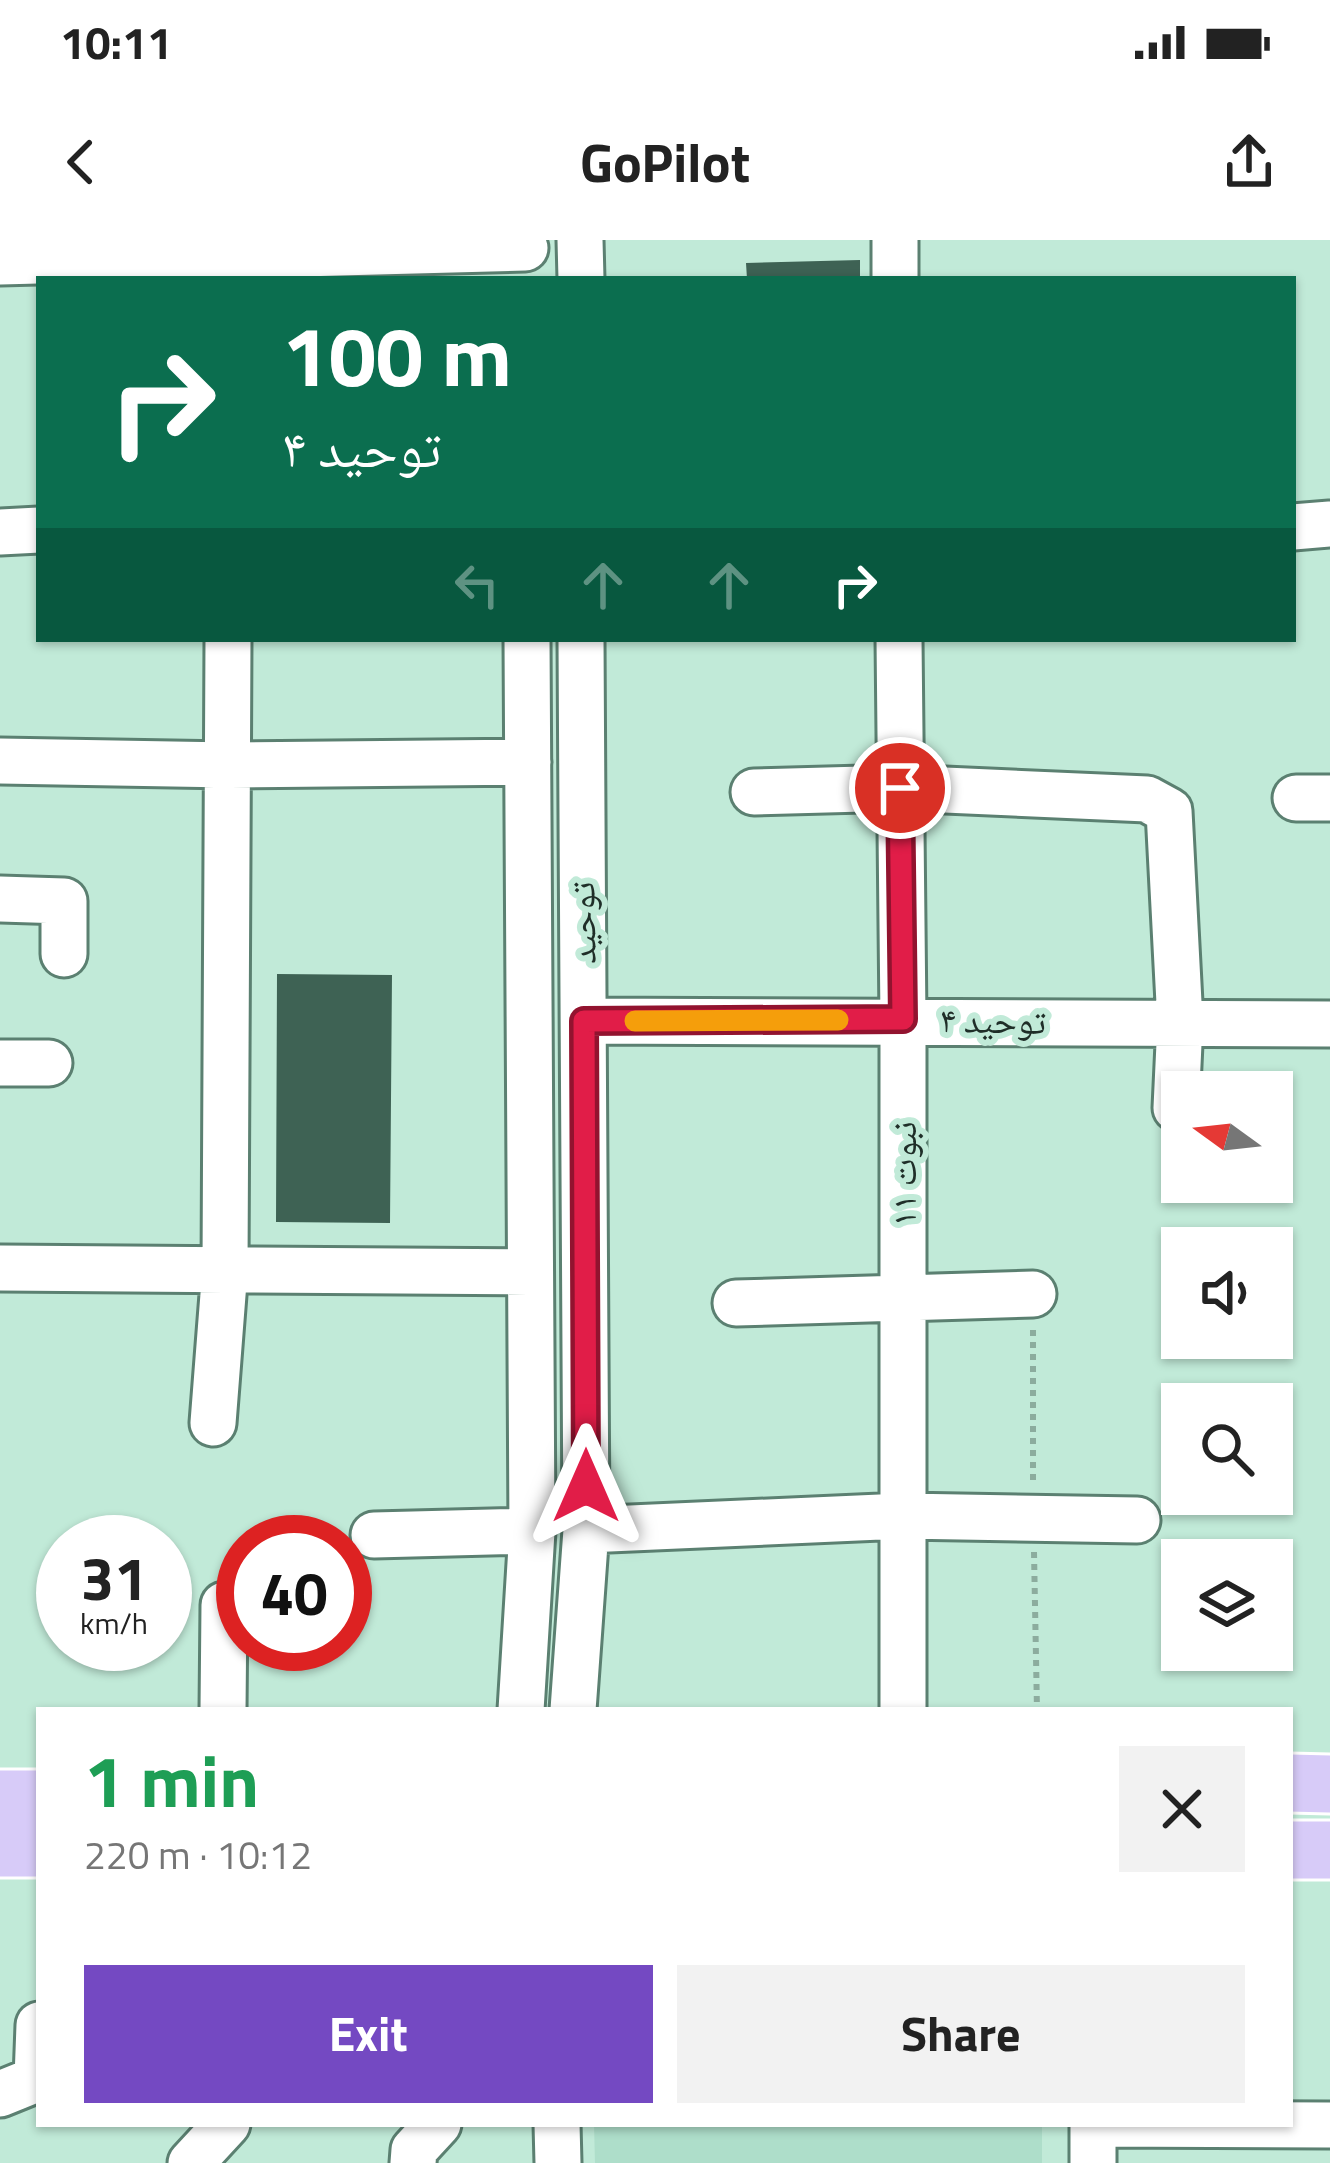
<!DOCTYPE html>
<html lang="en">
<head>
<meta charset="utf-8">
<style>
  :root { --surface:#fff; --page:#f2f2f2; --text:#222; --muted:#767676; --accent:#7449c2 }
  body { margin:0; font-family:"Titillium Web","Noto Naskh Arabic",sans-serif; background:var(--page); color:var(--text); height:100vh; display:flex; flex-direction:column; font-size:45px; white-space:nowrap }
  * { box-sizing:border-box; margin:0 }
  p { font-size:39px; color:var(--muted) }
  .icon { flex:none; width:66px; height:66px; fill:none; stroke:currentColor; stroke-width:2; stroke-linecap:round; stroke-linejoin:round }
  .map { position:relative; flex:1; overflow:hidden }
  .details { position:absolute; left:36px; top:1467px; width:1257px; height:420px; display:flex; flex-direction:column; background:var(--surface); border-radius:0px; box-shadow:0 3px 9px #0004 }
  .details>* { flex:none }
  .top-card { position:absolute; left:36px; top:36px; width:1260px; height:366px; border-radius:0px; box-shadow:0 3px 9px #0004; background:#0b6e4f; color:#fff; overflow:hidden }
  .needle { width:78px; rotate:285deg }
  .controls { position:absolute; left:1161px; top:831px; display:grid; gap:24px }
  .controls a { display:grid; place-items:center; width:132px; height:132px; border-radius:0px; background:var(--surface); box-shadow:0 3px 9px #0004; font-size:60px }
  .speed { position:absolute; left:36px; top:1275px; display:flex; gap:24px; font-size:60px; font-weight:700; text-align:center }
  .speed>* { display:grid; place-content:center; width:156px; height:156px; border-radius:50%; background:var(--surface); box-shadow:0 3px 9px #0004; line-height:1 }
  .speed small { font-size:30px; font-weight:400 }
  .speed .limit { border:18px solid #d22; background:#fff; color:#111 }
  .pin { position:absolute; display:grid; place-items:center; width:102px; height:102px; color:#fff; margin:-51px; border:6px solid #fff; border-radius:50%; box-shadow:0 3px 12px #0007 }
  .me { position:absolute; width:132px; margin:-66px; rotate:0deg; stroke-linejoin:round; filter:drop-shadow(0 0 9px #0008) }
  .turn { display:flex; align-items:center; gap:42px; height:252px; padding:0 48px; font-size:54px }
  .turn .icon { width:156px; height:156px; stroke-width:2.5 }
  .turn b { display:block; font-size:84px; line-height:102px }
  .lanes { display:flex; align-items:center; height:114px; padding:0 48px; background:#0003; justify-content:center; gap:60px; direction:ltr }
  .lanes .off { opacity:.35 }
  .round { display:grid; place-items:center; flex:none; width:126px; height:126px; border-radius:0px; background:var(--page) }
  .summary { display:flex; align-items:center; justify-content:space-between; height:204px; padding:0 48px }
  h1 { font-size:72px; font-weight:700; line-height:90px; color:#1e9e55 }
  .primary-button { display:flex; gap:24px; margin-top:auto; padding:24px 48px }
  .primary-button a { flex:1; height:138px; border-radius:0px; background:var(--accent); color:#fff; font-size:48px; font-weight:700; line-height:138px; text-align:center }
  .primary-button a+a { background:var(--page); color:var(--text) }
  .status { display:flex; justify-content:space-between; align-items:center; height:84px; padding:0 60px; background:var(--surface); direction:ltr }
  .status svg { height:33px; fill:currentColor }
  header { display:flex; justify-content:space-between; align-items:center; height:156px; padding:0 48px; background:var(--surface); font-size:54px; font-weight:700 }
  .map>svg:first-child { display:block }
  .built { fill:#aedeca }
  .building { fill:#3e6254 }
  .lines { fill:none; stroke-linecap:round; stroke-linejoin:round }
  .minor-casing { stroke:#5b8071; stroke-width:51 }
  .major-casing { stroke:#fff; stroke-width:63 }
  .path { stroke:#8cac9e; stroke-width:6; stroke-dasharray:6 6; stroke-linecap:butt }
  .minor { stroke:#fff; stroke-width:45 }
  .major { stroke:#d7cbf8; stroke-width:57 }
  .route-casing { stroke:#92132f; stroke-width:30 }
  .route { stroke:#e11d48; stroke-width:21 }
  .slow { stroke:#f59e0b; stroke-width:21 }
  .labels { text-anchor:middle; stroke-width:12; stroke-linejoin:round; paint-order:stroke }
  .street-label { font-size:36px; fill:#1f2e28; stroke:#c1ead8 }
</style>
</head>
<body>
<div class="status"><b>10:11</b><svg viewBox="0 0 49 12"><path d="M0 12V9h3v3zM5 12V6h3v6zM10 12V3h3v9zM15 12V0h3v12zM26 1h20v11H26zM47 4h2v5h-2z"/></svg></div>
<header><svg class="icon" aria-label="back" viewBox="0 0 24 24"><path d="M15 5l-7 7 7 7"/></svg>GoPilot<svg class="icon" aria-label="share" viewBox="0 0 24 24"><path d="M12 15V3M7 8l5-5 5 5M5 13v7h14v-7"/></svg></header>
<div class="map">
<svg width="1330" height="1923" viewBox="0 0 1330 1923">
  <rect width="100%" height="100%" fill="#c1ead8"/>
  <path class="built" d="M594 1884H1042V1923H595Z"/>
  <path class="building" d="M860 20V39H747L746 23Z
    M277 734 392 735 390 983 276 982Z"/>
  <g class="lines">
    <g class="minor-casing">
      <path id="minor" d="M580 0 581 39
        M895 0V39
        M0 22 525 8
        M1293 287 1330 284
        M0 292 39 290
        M899 399 903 779V1470
        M0 521 230 525 528 522
        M754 552 900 548 1147 559 1169 571 1180 782 1176 868
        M1296 558H1330
        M0 659 64 661V714
        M584 781 1330 784
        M0 823H49
        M0 1028 528 1032
        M736 1063 1033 1054
        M213 1183 225 1029 228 399
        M586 1290 903 1276 1137 1280
        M374 1295 532 1291
        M223 1470 224 1365
        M521 1470 532 1291 527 399
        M573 1470 586 1290 581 399
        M0 1854 37 1839 39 1785
        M557 1884 558 1923
        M191 1923 227 1884
        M413 1923 414 1910 438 1884
        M1093 1923V1884L1330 1885"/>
    </g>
    <g class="major-casing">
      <path id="major" d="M1290 1543 1330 1544
        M0 1559H39
        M0 1608H39
        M1290 1610H1330"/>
    </g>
    <path class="path" d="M1033 1090V1244
      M1034 1312 1037 1470"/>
    <use href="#minor" class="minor"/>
    <use href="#major" class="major"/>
  </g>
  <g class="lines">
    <g class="route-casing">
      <path id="route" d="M586 1246 584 781 903 779 900 548"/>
    </g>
    <use href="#route" class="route"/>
    <path class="slow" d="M635 781 838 780"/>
  </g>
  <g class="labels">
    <g class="street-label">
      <text transform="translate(582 683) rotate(-91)" y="13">توحید</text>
      <text transform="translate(993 780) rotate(1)" y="13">توحید ۴</text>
      <text transform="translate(903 934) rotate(-90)" y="13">نبوت ۱۱</text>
    </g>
  </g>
</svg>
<div class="controls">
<a><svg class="needle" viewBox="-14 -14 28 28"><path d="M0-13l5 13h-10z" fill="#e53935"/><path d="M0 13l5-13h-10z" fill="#767676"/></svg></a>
<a><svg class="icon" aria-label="sound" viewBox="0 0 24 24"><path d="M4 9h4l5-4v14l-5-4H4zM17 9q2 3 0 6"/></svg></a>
<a><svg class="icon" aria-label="search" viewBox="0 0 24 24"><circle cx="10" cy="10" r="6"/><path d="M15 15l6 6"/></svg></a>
<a><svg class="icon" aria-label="layers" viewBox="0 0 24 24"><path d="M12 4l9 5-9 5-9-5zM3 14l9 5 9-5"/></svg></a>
</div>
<div class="speed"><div>31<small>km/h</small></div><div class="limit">40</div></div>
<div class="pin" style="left:900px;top:548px;background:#d93025"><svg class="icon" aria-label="arrive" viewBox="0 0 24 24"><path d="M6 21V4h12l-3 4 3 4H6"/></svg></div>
<svg class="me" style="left:586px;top:1246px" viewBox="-20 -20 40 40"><path d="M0-17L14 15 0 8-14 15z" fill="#e11d48" stroke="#fff" stroke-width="4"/></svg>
<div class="top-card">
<div class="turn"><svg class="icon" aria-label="right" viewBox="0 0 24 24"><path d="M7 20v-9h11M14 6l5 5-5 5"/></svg><div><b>100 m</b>توحید ۴</div></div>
<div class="lanes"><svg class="icon off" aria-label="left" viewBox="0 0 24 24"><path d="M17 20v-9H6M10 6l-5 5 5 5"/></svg><svg class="icon off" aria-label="ahead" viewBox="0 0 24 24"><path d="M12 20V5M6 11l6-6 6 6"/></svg><svg class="icon off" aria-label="ahead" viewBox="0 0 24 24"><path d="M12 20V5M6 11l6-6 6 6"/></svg><svg class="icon" aria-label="right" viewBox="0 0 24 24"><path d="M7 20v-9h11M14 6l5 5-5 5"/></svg></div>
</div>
<section class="details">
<div class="summary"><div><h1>1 min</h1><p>220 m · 10:12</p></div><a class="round"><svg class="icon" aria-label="close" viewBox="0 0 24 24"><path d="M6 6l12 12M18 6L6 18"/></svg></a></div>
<div class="primary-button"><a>Exit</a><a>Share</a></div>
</section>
</div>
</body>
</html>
